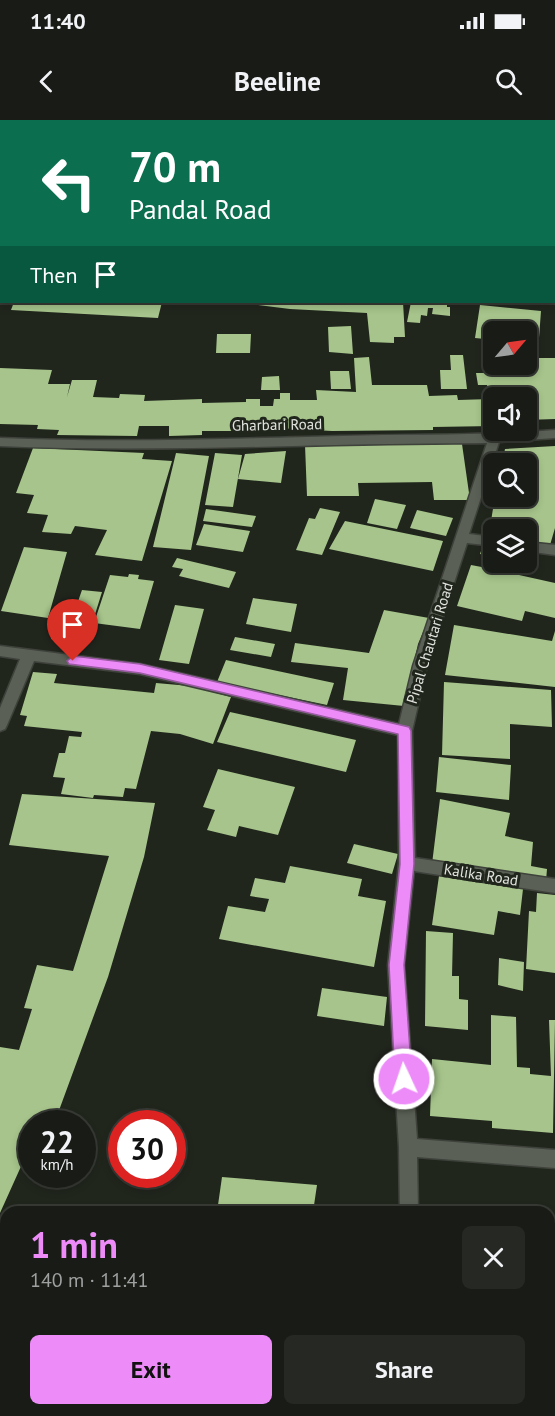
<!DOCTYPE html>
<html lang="en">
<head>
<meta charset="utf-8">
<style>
  :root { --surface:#191c16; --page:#262923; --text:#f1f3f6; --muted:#9fa1a1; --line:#373a35; --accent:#ed8cf9 }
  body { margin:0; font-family:"PT Sans",sans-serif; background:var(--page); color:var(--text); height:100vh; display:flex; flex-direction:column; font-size:22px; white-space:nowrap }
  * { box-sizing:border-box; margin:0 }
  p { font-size:20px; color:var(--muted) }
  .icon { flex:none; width:33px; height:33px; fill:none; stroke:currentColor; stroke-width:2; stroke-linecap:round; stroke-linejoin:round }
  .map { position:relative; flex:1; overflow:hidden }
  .side { position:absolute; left:0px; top:1086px; width:555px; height:210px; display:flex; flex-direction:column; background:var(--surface); border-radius:18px 18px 0 0; box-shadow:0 3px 9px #0003,0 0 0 2px var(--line) }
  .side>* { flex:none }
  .banner { position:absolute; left:0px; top:0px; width:555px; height:183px; box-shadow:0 3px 9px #0003,0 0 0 2px var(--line); background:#0b6e4f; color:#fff; overflow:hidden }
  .needle { width:39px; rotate:61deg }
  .controls { position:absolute; left:483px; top:201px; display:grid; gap:12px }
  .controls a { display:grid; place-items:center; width:54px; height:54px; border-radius:9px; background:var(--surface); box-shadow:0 3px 9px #0003,0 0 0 2px var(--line); font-size:30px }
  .speed { position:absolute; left:18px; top:990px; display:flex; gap:12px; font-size:30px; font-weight:700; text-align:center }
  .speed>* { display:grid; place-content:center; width:78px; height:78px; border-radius:50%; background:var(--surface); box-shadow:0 3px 9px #0003,0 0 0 2px var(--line); line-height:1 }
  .speed small { font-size:15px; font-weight:400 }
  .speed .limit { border:9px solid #d22; background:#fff; color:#111 }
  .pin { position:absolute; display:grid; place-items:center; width:51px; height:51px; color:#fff; margin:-62px -26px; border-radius:50% 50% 50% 0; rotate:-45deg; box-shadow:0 0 6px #0007 }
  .pin .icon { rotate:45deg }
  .me { position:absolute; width:66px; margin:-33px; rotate:357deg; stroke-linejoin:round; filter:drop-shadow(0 0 4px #0008) }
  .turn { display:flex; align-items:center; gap:21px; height:126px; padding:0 30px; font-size:27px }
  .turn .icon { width:78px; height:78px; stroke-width:2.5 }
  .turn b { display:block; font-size:42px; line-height:51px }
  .then { display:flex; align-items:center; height:57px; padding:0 30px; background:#0003; gap:12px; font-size:22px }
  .round { display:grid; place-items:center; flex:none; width:63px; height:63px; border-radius:9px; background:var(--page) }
  .overview { display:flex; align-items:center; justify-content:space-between; height:102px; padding:0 30px }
  h1 { font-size:36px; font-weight:700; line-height:45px; color:var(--accent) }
  .button { display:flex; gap:12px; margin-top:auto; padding:12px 30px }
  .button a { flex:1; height:69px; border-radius:9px; background:var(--accent); color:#111; font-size:24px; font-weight:700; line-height:69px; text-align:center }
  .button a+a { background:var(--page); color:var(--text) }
  .status { display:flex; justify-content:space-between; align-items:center; height:42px; padding:0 30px; background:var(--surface); direction:ltr }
  .status svg { height:16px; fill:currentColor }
  header { display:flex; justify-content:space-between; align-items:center; height:78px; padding:0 30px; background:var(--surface); font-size:27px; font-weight:700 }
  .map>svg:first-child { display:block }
  .building { fill:#a6c48b }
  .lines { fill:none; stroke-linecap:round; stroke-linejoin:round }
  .minor-casing { stroke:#3e423b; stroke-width:3 }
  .highway-casing { stroke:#3e423b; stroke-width:3 }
  .minor { fill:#5a6055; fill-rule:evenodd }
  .highway { fill:#8fc653; fill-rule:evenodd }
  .route { fill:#ed8cf9; stroke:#9a5ba2; stroke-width:1.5 }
  .labels { text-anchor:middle; stroke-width:6; stroke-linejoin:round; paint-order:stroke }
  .street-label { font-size:15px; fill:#e1e4de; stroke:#21261d }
</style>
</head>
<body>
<div class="status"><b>11:40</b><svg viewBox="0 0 49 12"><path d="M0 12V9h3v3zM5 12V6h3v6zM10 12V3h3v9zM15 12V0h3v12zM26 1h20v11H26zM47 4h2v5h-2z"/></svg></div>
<header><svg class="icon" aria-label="back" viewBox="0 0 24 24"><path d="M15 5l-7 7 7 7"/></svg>Beeline<svg class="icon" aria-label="search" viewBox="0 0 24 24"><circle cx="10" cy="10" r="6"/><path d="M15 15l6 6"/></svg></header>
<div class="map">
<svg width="555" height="1296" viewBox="0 0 555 1296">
  <rect width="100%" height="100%" fill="#21261d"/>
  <path class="building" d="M14 182H162L158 198 11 190Z
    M251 182H403L405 217H394V223L370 222 367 193 290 189 251 184Z
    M411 182H447V187H450V196L432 194 433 188H428L427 196 421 195 420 203 407 202Z
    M480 185 541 191 538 231 526 230V212H494V231L484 230 485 219 475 218Z
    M351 206 353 234 329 232 328 207Z
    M217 214H251L250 233H216Z
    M450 235H463L467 269H441L440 250H451Z
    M369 237 372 265H427L429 276 457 275 458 280 491 279 487 265H478L476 253H485L482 239H494V244H526V238H555V299L526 300V278H494V306L433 307V310L332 311 278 308V311H202V315L169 316V306H139L137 316 57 315 59 310 37 309 38 305 0 304V248L52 250 48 264H70L67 277 72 260H97L93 277 119 278 120 274 145 275 144 281 202 279V283L246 282V279H260V286H273L274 279H280V273H290V280H317L316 270 356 272 354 238Z
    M330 251H349L351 269H331Z
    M279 256 280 270H261L262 257Z
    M462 324 470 380H434L432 362 358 363 359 376H307L305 325Z
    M555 326V408L550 425 526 421V410H494V415L489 414 495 376H526V344H502L505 329Z
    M33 328 144 333 142 339 172 341 142 441 95 435 107 410 75 406 71 414 42 412 48 395 27 393 34 375 16 373Z
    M286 331 281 363 238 359 245 334Z
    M176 333 209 336 191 430 153 427Z
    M215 333 242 335 233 387 205 385Z
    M375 379 406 385 397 409 367 403Z
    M320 388 340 392 322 435 296 430 309 398 315 399Z
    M206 389 256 396 252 407 203 401Z
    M417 390 453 398 446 416 410 408Z
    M345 401 443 421 433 451 329 429Z
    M204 404 250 411 243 432 196 425Z
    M483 425 494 427V442H523L519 455 555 463V498L525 491 522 501 457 486 471 445 487 448 491 436 480 434Z
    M24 427 67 432 48 498 1 491Z
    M177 438 236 452 229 468 179 456 183 449 172 447Z
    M129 454 139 455 138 459 154 461 140 509 94 503 110 455 128 457Z
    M82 470 102 472 86 523 51 519 64 489 75 490Z
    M253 478 297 484 291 512 246 504Z
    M175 485 204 489 189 544 159 540Z
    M384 490 429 498 418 524 404 586 343 580 348 548 291 542 295 523 369 533Z
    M454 505 552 521 555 511V567L445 555Z
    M235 517 275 524 271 537 230 530Z
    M226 540 334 563 327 585 217 562Z
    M33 552 57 554 54 563 154 573 156 563 190 566 231 577 213 624 180 614 151 611 136 669 125 668 123 677 94 675 93 678 61 674 65 658 53 657 59 633H65L69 616 81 617 82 612 24 606 27 596 20 595Z
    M444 562 551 570 552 607 510 604V639L442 635Z
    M230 592 356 620 346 652 217 622Z
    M439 637 511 645 509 680 436 672Z
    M218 649 295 667 278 715 239 706 236 717 207 710 215 690 203 687Z
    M22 674 155 683 144 737 108 857 54 1004H32V1022L0 1093V927L19 930 32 889 24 888 37 845 73 851 109 736 9 725Z
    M440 679 510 693 505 716 533 722 531 746 547 749 546 761 432 744Z
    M354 724 398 734 392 754 347 743Z
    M290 746 362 759 358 776 386 781 374 847 219 819 228 786 265 792 269 779 250 776 255 758 285 763Z
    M439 756 523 769 520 795 498 791 494 815 432 805Z
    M537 773 555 775V853L526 849 529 791 536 792Z
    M426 811 453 813 452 856H459V879L468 880V910L425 906Z
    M499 838 524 842 523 871 498 865Z
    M322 868 387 877 384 906 317 896Z
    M491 895 516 897 517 947 530 948V954L551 956 549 900H555L553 1013 492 1008V1001L430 996 432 939 491 945Z
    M222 1057 317 1065 313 1092H217Z
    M549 1103 555 1104V1296H515L488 1291 549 1290Z"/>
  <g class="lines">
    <g class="minor-casing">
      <path id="minor" d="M518 0H528V2H518Z
        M555 310V318L499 322 469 414 494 417V426L467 423 427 546 412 611 415 738 555 759V773L414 751 404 845 417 1019 555 1030V1048L417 1037 418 1092H400L399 1027 388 845 399 743 398 615 140 554 34 541 7 605 5 609 0 611V588L20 539 0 536V526L140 544 399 604 413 546 487 323C324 323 162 333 0 326V318C114 323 227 319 341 316 413 314 484 316 555 310Z
        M526 422 555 425V435L526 431Z
        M0 1271 6 1272V1290H11L0 1291Z
        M32 1290H77L79 1296H34Z
        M403 1290H423V1296H403Z"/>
    </g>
    <g class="highway-casing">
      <path id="highway" d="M0 37H2V45H0Z
        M0 70 2 71V79L0 78Z
        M554 123H555V132L554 131Z
        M554 158H555V166H554Z"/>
    </g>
    <use href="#minor" class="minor"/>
    <use href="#highway" class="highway"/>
  </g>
  <path class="route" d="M73 536 140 544 409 607 411 611 414 744 404 845 412 959 409 964 404 966 398 964 395 959 389 845 400 744 398 614 140 553 69 544 67 541Z"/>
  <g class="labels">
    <g class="street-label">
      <text transform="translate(277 305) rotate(-1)" y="5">Gharbari Road</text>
      <text transform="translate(430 523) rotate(-73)" y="5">Pipal Chautari Road</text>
      <text transform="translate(481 755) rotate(9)" y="5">Kalika Road</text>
    </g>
  </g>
</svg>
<div class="controls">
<a><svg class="needle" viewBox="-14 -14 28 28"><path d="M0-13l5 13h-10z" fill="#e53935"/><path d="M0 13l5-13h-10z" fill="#9fa1a1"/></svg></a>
<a><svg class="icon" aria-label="sound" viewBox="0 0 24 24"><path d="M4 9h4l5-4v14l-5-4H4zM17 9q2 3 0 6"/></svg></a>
<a><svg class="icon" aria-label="search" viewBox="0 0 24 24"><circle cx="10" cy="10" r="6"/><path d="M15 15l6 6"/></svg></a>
<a><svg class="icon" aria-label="layers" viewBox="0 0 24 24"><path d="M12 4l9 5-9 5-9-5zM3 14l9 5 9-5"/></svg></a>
</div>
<div class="speed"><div>22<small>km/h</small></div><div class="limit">30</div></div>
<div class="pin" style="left:73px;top:541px;background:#d93025"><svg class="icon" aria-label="arrive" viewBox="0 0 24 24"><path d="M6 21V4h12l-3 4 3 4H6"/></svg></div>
<svg class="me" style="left:404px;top:959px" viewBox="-20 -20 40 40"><circle r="17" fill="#ed8cf9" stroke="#fff" stroke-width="3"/><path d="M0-11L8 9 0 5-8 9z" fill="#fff"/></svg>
<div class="banner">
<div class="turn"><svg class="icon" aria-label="left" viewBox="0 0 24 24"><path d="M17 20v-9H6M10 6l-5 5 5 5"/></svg><div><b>70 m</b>Pandal Road</div></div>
<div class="then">Then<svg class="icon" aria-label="arrive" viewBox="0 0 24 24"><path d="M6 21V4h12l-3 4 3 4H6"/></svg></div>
</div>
<section class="side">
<div class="overview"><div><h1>1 min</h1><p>140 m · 11:41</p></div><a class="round"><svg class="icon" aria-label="close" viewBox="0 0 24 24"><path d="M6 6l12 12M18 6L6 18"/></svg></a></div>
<div class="button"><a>Exit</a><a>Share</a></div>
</section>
</div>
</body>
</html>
